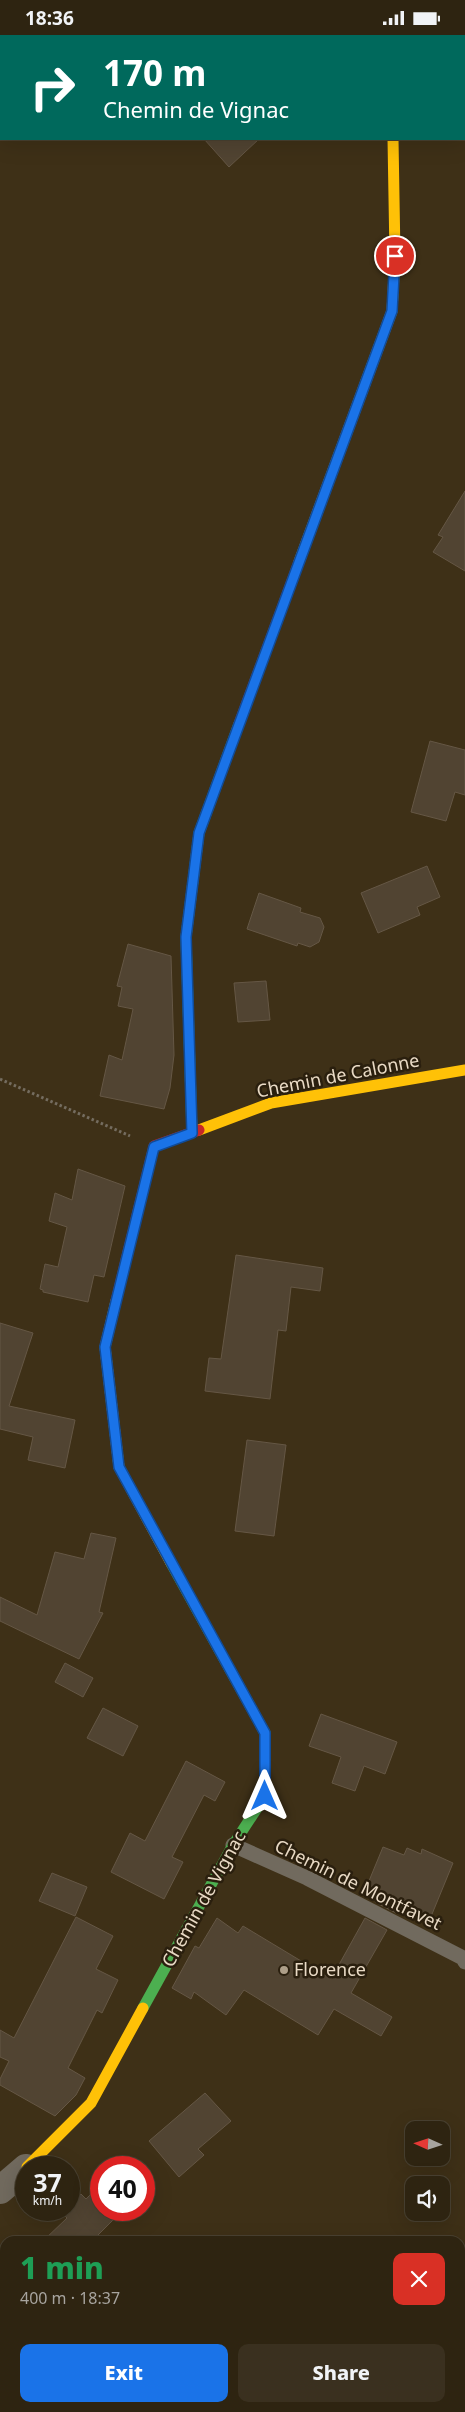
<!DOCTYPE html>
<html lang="en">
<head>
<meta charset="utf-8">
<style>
  :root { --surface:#2e2411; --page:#3a301f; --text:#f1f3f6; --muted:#a7a49f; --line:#494131; --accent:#1a73e8 }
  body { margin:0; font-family:"Noto Sans",sans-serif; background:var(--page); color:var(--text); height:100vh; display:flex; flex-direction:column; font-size:19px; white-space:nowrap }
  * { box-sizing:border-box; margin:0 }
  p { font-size:16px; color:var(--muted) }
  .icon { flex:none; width:28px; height:28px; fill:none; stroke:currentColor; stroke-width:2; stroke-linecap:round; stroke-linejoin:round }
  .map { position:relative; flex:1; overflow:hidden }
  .side { position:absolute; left:0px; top:2201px; width:465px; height:176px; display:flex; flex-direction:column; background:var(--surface); border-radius:15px 15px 0 0; box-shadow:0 5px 20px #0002,0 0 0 1px var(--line) }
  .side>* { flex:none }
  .hud { position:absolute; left:0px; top:0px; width:465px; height:105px; box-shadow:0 5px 20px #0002,0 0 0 1px var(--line); background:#00695c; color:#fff; overflow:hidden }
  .needle { width:32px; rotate:273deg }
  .buttons { position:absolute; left:405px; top:2086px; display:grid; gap:10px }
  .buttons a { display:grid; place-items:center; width:45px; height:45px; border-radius:10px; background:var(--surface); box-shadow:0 5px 20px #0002,0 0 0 1px var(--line); font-size:25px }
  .speed { position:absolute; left:15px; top:2121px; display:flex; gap:10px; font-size:25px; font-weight:700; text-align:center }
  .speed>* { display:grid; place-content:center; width:65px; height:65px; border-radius:50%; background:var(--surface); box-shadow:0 5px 20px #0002,0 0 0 1px var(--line); line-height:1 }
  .speed small { font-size:12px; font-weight:400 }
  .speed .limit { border:8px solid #d22; background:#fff; color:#111 }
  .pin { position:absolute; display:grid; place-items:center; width:42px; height:42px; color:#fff; margin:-21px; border:2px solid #fff; border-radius:50%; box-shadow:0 1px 5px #0007 }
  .me { position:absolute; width:55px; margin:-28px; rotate:0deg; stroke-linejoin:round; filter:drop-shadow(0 0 4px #0008) }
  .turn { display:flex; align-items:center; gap:18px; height:105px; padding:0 20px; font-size:22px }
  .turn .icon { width:65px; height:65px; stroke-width:2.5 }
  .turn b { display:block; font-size:35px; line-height:42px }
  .round { display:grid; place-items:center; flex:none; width:52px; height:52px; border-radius:10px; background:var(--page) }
  .head { display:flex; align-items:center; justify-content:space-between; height:85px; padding:0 20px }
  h1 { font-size:30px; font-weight:800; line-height:38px; color:#1e9e55 }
  .primary-button { display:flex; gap:10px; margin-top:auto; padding:10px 20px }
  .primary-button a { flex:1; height:58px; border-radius:10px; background:var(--accent); color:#fff; font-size:20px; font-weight:800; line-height:58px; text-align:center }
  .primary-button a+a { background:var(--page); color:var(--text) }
  .status { display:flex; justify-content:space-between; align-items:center; height:35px; padding:0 25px; background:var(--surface); direction:ltr }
  .status svg { height:14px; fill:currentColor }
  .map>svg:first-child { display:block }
  .building { fill:#514432; stroke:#655745 }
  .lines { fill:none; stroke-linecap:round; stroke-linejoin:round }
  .path { stroke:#746c5f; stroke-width:3; stroke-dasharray:2.5 2.5; stroke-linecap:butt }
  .lane { stroke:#716a5e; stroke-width:15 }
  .street { stroke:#716a5e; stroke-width:28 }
  .fast { stroke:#4caf50; stroke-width:11 }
  .slow { stroke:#ffc107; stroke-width:11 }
  .jam { stroke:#c62828; stroke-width:11 }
  .route-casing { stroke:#114b97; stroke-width:12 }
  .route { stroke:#1a73e8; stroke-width:9 }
  .poi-dot { fill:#ad9e88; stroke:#2a1f0e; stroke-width:2 }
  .labels { text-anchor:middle; stroke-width:5; stroke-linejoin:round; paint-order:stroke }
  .street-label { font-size:18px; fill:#e9dac5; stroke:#2a1f0e }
  .poi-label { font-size:18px; fill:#e9dac5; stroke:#2a1f0e; text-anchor:start }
</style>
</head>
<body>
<div class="status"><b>18:36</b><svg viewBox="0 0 49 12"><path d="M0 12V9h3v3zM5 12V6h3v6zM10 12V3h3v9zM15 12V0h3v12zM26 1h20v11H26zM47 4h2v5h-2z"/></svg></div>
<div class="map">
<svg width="465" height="2377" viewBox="0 0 465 2377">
  <rect width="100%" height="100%" fill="#3e3017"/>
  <path class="building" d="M204 104H259L229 132Z
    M465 456V536L433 517 443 502 438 500Z
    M430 706 465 715V760L455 757 446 786 411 777Z
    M427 831 440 862 417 872 420 880 378 898 361 858Z
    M259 858 301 873 300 877 320 883 324 892 319 907 310 912 298 908 297 911 247 894Z
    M128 909 171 921 174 1020 170 1053 164 1074 100 1061 109 1020 122 1025 133 974 118 971 122 952 117 951Z
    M266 946 270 985 238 987 234 948Z
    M78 1134 125 1151 104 1242 94 1240 88 1267 43 1257V1255L40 1254 45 1229 58 1232 67 1192 49 1186 55 1158 72 1165Z
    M236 1220 323 1233 320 1256 291 1252 286 1296 278 1295 270 1364 205 1356 209 1323 221 1324Z
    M0 1288 33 1298 9 1371 75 1385 65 1433 28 1425 33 1402 0 1394Z
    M247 1405 286 1410 274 1501 235 1496Z
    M91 1498 116 1503 99 1577 103 1578 79 1624 0 1586V1562L37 1580 55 1517 84 1524Z
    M65 1628 93 1643 83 1662 55 1647Z
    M103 1673 138 1691 123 1721 87 1703Z
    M321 1679 397 1707 385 1739 364 1731 355 1756 332 1748 341 1722 309 1711Z
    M186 1726 225 1747 215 1766 204 1760 172 1822 183 1827 164 1864 111 1837 130 1798 145 1806Z
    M383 1812 404 1820 407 1813 421 1819 422 1814 453 1828 430 1884 400 1873 396 1878 375 1867 377 1864 364 1858Z
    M52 1838 87 1852 75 1881 39 1866Z
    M76 1882 113 1901 96 1934 118 1945 102 1978 97 1975 68 2033 85 2043 76 2060 55 2081 0 2050V2044L9 2026 0 2022V1995L14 2003Z
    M217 1883 238 1898 243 1891 331 1944 365 1883 387 1895 351 1958 392 1982 381 2001 334 1974 318 2000 244 1955 226 1980 194 1957 191 1964 172 1953 195 1911 199 1913Z
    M205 2058 231 2086 198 2114 204 2120 179 2142 149 2106Z
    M101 2149V2175H123L92 2206H43L67 2183 62 2178 69 2175 71 2169 81 2159 86 2164Z"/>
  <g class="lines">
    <path class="path" d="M0 1044 130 1101"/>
    <path class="lane" d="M233 1810 307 1843 463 1923 465 1927"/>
    <path class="street" d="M391 1 392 0
      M0 2155 26 2133"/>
    <path class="fast" d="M192 1098 186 902 199 798 239 689
      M143 1973 233 1810 265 1761V1698L171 1528"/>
    <path class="slow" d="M299 527 392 276 395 221 393 104
      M199 1095 271 1068 465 1035
      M116 1266 105 1312 119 1432 171 1528
      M27 2132 91 2068 143 1973"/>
    <path class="jam" d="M239 689 299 527
      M116 1266 154 1111 199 1095"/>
  </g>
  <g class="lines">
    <g class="route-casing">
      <path id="route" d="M265 1761V1698L119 1432 105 1312 154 1112 192 1098 186 902 199 798 392 276 395 221"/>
    </g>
    <use href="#route" class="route"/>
  </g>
  <circle class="poi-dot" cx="284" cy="1935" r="5"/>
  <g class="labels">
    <g class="street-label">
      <text transform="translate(338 1041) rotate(-11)" y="6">Chemin de Calonne</text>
      <text transform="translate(358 1850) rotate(26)" y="6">Chemin de Montfavet</text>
      <text transform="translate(204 1864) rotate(-61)" y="6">Chemin de Vignac</text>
    </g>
    <g class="poi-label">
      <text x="294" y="1941">Florence</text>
    </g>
  </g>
</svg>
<div class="buttons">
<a><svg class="needle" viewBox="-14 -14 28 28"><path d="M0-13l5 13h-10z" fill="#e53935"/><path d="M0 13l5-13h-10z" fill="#a7a49f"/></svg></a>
<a><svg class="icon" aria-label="sound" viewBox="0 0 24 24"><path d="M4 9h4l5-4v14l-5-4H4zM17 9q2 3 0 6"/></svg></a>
</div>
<div class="speed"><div>37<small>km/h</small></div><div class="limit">40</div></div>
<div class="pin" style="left:395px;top:221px;background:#d93025"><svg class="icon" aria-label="arrive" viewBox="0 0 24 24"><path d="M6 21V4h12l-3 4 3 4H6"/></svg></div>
<svg class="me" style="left:265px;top:1761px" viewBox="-20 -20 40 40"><path d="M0-17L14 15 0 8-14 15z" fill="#1a73e8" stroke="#fff" stroke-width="4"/></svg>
<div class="hud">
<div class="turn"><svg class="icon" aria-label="right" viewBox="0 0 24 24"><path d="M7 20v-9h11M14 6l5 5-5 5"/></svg><div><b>170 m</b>Chemin de Vignac</div></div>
</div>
<section class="side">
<div class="head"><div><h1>1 min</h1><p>400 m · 18:37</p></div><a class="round" style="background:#d93025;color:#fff"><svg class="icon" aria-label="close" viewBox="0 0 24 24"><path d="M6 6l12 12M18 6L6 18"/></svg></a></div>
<div class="primary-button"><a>Exit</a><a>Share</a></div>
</section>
</div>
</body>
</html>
